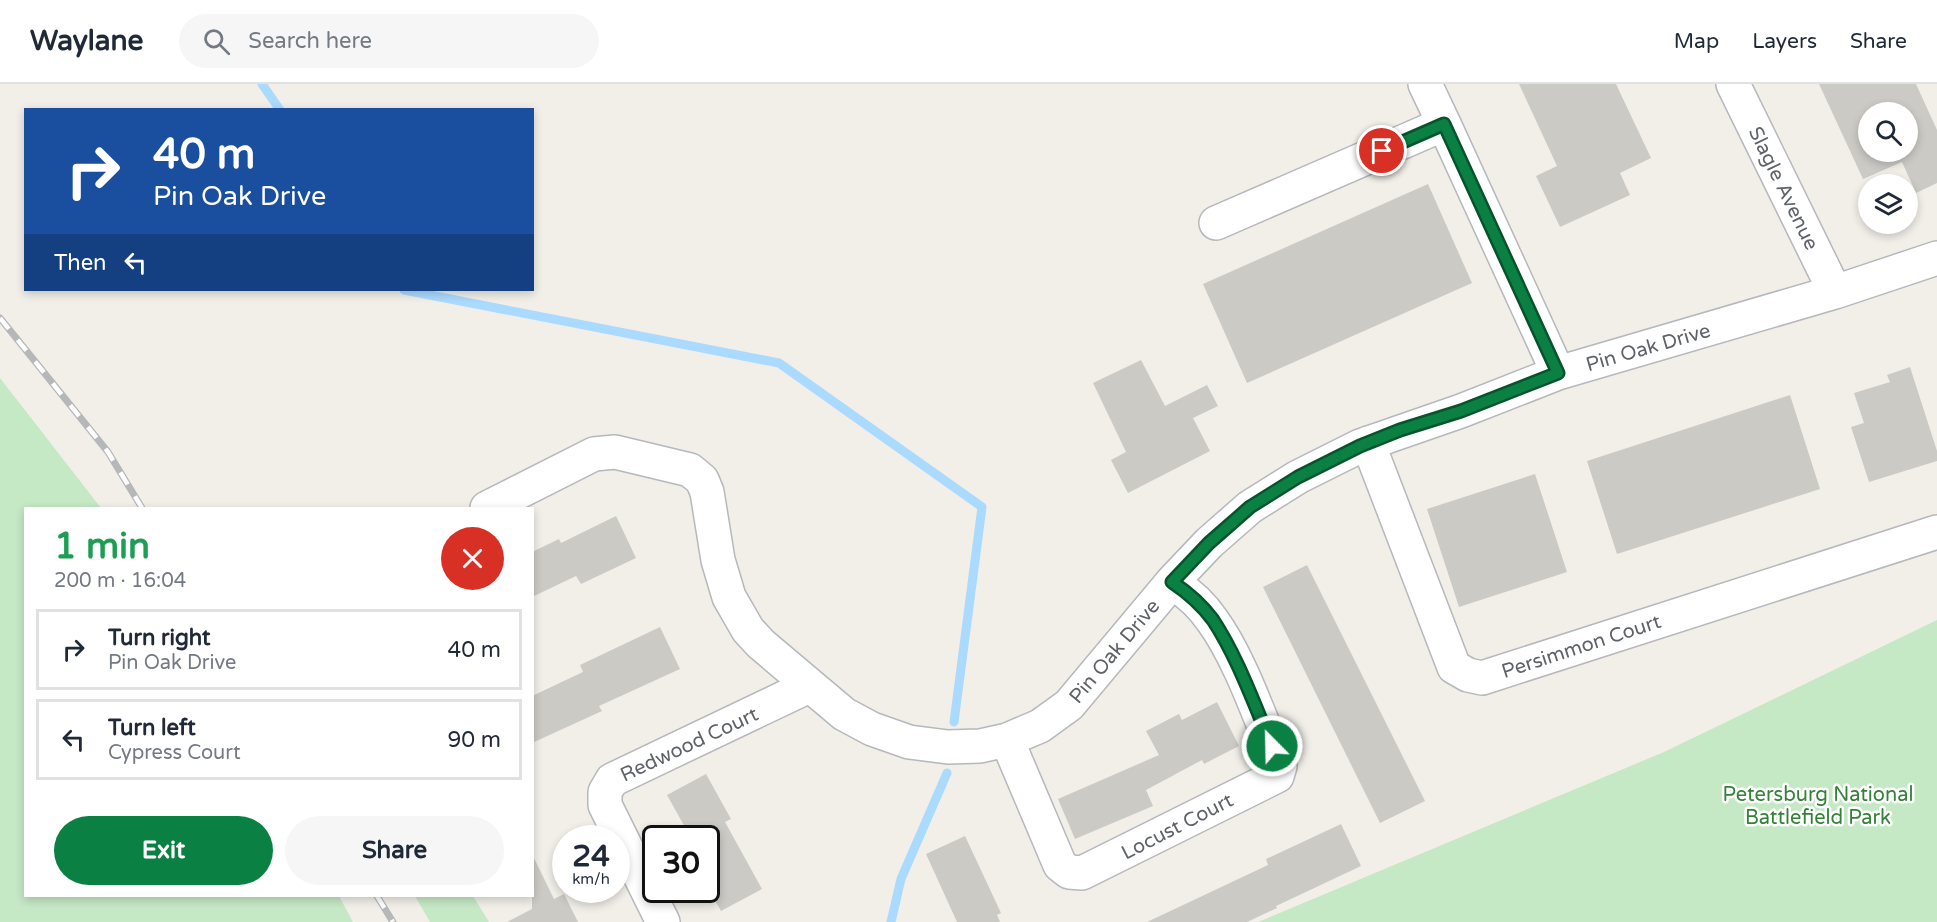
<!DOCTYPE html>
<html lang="en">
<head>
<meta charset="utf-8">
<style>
  :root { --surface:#fff; --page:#f6f6f7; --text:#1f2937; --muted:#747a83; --line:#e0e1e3; --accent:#0b8043 }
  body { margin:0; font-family:"Varela Round",sans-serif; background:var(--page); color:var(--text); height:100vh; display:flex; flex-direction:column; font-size:22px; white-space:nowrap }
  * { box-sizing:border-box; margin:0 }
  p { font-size:20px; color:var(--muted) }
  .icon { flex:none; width:33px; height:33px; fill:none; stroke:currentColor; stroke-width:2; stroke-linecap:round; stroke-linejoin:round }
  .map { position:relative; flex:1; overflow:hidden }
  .panel { position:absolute; left:24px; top:423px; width:510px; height:390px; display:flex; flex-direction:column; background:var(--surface); border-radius:0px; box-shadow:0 3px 9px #0003 }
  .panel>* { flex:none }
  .hud { position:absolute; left:24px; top:24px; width:510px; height:183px; border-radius:0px; box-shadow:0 3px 9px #0003; background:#1a4fa0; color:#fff; overflow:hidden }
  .controls { position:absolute; left:1858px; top:18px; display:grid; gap:12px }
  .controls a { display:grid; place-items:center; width:60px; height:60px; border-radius:50%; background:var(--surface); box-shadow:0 3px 9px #0003; font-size:30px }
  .speed { position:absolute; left:552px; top:741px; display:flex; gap:12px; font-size:30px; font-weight:700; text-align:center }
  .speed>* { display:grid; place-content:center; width:78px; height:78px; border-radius:50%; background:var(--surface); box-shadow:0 3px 9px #0003; line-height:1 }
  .speed small { font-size:15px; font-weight:400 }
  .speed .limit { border:3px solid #111; border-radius:9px; background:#fff; color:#111 }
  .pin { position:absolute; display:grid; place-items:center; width:51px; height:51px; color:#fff; margin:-26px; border:3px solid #fff; border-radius:50%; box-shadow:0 2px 6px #0007 }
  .me { position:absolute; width:66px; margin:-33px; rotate:337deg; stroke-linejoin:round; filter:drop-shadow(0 0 4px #0008) }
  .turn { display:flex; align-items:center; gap:21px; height:126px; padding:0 30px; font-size:27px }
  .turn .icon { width:78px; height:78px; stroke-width:2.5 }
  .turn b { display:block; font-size:42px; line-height:51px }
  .then { display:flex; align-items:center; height:57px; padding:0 30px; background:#0003; gap:12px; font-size:22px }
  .round { display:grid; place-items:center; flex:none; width:63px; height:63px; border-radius:32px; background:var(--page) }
  .head { display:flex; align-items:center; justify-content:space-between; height:102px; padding:0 30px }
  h1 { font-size:36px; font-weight:800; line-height:45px; color:#1e9e55 }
  .action { display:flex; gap:12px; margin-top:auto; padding:12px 30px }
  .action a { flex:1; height:69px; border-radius:36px; background:var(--accent); color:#fff; font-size:24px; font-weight:800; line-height:69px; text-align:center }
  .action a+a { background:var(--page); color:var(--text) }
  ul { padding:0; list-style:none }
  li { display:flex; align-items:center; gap:18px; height:81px; margin:0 12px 9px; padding:0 18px; border:3px solid var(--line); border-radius:0px }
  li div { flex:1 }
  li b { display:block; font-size:22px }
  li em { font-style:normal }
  header { display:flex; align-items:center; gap:36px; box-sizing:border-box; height:84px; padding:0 30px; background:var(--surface); border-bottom:2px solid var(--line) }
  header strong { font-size:28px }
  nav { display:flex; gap:33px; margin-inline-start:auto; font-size:21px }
  .search { width:420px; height:54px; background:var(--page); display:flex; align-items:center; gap:15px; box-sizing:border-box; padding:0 21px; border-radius:33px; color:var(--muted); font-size:22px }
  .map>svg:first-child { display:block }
  .green { fill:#c5e8c5 }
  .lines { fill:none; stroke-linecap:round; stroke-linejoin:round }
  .stream { stroke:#aadaff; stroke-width:9 }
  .building { fill:#cccac5; fill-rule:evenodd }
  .minor-casing { stroke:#b5b8bc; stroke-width:36 }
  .minor { stroke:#fff; stroke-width:33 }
  .rail-casing { stroke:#b6b7b8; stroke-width:7 }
  .rail { stroke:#fff; stroke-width:4.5; stroke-dasharray:14; stroke-linecap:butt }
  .route-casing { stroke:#07532c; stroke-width:15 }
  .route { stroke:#0b8043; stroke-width:10 }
  .labels { text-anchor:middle; stroke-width:5; stroke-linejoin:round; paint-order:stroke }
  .street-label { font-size:20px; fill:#5f6368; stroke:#fff }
  .park-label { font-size:20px; fill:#348238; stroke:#fff }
</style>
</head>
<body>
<header>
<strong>Waylane</strong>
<div class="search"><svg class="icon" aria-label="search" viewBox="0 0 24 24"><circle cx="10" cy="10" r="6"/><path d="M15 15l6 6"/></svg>Search here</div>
<nav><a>Map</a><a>Layers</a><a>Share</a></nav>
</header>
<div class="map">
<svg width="1937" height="838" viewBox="0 0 1937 838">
  <rect width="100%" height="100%" fill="#f1efe8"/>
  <path class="green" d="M0 294 101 424H26V812H339L353 838H0Z
    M1937 536V838H1258L1664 668Z
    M415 812H473L489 838H430Z"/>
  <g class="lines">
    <path class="stream" d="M262 0 280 26
      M404 206 779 279 982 423 954 638
      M891 838 901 795 947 689"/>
  </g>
  <path class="building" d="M1519 0H1616L1651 74 1620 89 1630 111 1560 143 1536 92 1557 82Z
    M1819 0H1916L1937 46V99L1916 109 1902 78 1863 95ZM1869 28H1908V68H1869Z
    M1428 100 1472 199 1247 299 1203 200Z
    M1141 276 1165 322 1207 301 1218 322 1193 334 1210 367 1128 409 1111 376 1126 368 1093 299Z
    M1910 283 1937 367V377L1869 398 1851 343 1864 339 1854 309 1890 298 1887 291Z
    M1790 311 1820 405 1617 470 1587 377Z
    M1535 390 1567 488 1459 523 1427 425Z
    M616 432 636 474 581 500 576 492 532 513V468L559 455 561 459Z
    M1307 481 1425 717 1380 739 1263 503Z
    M660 543 680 585 599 622 602 627 532 659V612L583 588 580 581Z
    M1217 618 1239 662 1204 680 1202 676 1146 706 1153 722 1075 755 1058 715 1159 671 1146 647 1179 630 1182 636Z
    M706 690 731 735 725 738 762 805 721 827 706 801V754H691L667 711Z
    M1341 740 1361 782 1276 822 1277 824 1247 838H1147L1268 781 1266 775Z
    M965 752 1001 829 997 831 1000 838H957L926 770Z
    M532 770 554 815 564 810 578 838H507L532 825Z"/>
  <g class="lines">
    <g class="minor-casing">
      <path id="minor" d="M1425 0 1444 40
        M1733 0 1835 208
        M1216 139 1444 40 1558 289
        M1368 359 1454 583 1468 591 1482 594 1937 448
        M487 424 594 370 615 368 690 386 702 396 707 408 718 476 729 513 748 546 761 560 844 630 872 645 909 658 948 663 980 662 1007 656 1040 642 1069 621 1172 498 1209 459 1250 423 1298 393 1360 362 1461 327 1558 289 1835 208 1937 174
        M1007 656 1060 781 1069 788 1082 789 1277 692 1280 682C1261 637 1240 574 1212 536 1202 521 1187 508 1172 498
        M663 838 605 721V708L612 696 809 602"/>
    </g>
    <use href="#minor" class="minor"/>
    <g class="rail-casing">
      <path id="rail" d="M0 234 108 368 142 424
        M377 812 393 838"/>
    </g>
    <use href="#rail" class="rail"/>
  </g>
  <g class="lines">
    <g class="route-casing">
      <path id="route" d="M1272 662C1254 620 1238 574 1213 536 1202 521 1187 508 1172 498L1209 459 1250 423 1298 393 1360 362 1400 346 1461 327 1558 289 1444 40 1382 67"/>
    </g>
    <use href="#route" class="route"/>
  </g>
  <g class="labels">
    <g class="street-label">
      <text transform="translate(1784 104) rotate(64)" y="7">Slagle Avenue</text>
      <text transform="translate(1648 263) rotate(-16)" y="7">Pin Oak Drive</text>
      <text transform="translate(1581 562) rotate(-18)" y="7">Persimmon Court</text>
      <text transform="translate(1114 567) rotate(-50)" y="7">Pin Oak Drive</text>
      <text transform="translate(689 660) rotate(-25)" y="7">Redwood Court</text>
      <text transform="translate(1177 742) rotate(-27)" y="7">Locust Court</text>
    </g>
    <g class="park-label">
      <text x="1818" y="717">Petersburg National<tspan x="1818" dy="23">Battlefield Park</tspan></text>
    </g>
  </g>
</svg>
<div class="controls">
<a><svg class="icon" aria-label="search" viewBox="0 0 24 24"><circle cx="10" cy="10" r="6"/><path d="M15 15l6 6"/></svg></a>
<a><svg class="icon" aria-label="layers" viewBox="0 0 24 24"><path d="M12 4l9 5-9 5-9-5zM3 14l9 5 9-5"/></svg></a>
</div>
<div class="speed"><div>24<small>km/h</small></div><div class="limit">30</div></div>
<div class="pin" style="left:1382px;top:67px;background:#d93025"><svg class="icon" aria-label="arrive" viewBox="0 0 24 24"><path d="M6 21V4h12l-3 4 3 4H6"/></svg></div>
<svg class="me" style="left:1272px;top:662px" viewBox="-20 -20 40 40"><circle r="17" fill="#0b8043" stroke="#fff" stroke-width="3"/><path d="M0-11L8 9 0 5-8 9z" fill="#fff"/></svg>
<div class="hud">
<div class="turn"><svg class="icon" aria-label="right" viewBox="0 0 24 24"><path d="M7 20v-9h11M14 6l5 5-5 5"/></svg><div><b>40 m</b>Pin Oak Drive</div></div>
<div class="then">Then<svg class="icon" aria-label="left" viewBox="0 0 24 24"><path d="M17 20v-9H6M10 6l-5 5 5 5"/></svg></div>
</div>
<section class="panel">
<div class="head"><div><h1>1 min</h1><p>200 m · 16:04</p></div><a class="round" style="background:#d93025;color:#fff"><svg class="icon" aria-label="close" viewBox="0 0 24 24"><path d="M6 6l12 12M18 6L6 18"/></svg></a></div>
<ul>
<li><svg class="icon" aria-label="right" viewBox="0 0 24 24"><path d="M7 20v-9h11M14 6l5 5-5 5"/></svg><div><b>Turn right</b><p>Pin Oak Drive</p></div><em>40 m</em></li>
<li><svg class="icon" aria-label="left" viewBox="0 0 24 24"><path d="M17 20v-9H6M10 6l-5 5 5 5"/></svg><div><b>Turn left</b><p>Cypress Court</p></div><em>90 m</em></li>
</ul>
<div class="action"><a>Exit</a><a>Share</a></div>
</section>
</div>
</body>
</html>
